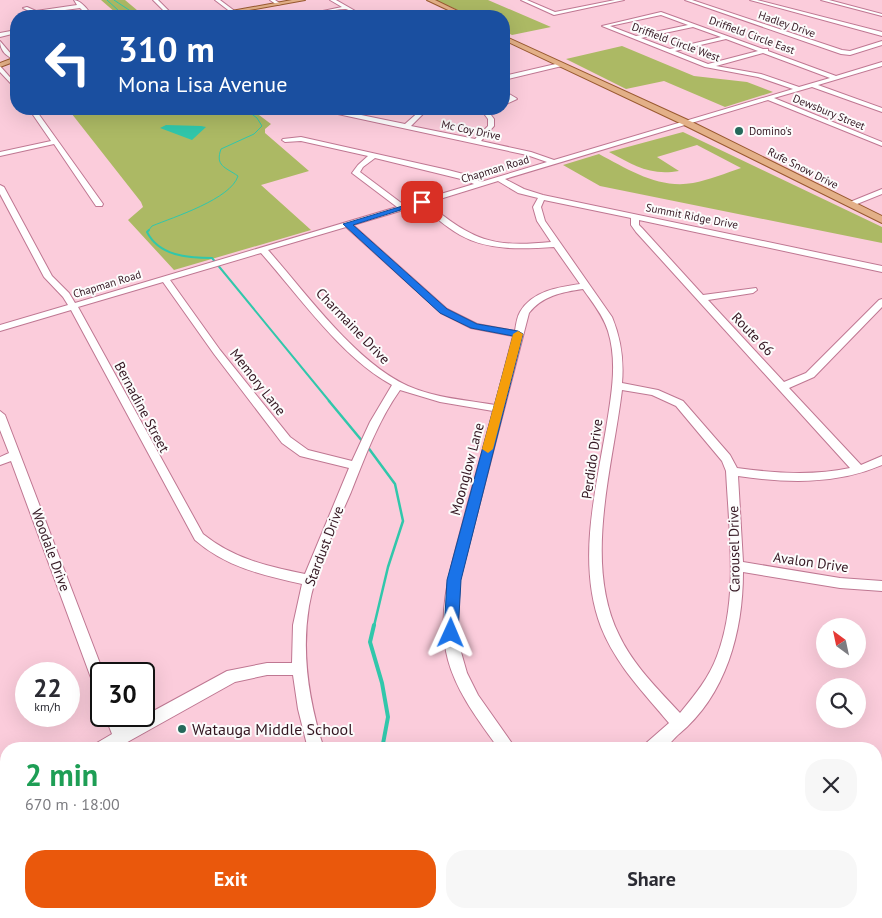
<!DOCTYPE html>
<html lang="en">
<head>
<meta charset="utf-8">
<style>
  :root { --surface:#fff; --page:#f7f7f7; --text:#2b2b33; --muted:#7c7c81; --accent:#ea580c }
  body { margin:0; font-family:"PT Sans",sans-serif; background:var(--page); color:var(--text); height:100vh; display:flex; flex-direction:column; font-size:19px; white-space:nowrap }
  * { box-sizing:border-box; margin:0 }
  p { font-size:16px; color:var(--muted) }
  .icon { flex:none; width:28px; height:28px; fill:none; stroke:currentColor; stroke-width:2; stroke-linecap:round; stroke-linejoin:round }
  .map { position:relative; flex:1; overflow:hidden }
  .details { position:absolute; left:0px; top:742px; width:882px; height:176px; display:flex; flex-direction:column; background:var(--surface); border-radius:20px 20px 0 0; box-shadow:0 5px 20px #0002 }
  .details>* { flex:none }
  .guide { position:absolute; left:10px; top:10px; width:500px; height:105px; border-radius:20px; box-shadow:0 5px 20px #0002; background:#1a4fa0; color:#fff; overflow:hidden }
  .needle { width:32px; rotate:327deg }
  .fabs { position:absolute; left:816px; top:618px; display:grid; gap:10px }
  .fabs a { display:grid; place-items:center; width:50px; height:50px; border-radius:50%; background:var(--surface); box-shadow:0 5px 20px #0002; font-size:25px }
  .speed { position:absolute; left:15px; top:662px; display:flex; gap:10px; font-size:25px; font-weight:700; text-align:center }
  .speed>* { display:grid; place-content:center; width:65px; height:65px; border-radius:50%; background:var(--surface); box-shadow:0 5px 20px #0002; line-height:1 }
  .speed small { font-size:12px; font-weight:400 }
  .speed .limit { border:2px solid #111; border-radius:8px; background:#fff; color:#111 }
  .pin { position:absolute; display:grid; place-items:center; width:42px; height:42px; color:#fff; margin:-21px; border-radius:10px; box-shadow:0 2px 8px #0006 }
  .me { position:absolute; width:55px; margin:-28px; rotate:1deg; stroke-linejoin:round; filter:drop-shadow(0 0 4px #0008) }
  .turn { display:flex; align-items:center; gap:18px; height:105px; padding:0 25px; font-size:22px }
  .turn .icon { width:65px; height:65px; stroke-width:2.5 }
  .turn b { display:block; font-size:35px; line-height:42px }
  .round { display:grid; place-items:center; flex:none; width:52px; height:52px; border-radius:20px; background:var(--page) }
  .summary { display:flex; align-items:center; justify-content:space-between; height:85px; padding:0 25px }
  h1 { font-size:30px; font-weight:700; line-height:38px; color:#1e9e55 }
  .primary-button { display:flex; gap:10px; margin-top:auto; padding:10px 25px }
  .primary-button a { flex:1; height:58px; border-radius:20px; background:var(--accent); color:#fff; font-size:20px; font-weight:700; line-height:58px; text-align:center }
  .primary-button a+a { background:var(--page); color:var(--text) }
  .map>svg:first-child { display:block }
  .green { fill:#acb964 }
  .water { fill:#31c7ab }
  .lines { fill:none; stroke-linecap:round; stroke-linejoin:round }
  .stream-far3 { stroke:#31c7ab; stroke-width:1 }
  .stream-far2 { stroke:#31c7ab; stroke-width:2 }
  .stream-far1 { stroke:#31c7ab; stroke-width:2.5 }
  .stream { stroke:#31c7ab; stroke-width:4 }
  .minor-casing { stroke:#bf7792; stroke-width:2 }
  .major-casing { stroke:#995930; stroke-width:2 }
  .minor { fill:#fff; fill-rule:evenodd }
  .major { fill:#e3b088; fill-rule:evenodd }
  .route { fill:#1a73e8; stroke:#114b97 }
  .slow { fill:#f59e0b }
  .poi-dot { fill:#26695b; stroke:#fcfcfc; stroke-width:2 }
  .labels { text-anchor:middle; stroke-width:4; stroke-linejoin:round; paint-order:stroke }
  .far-street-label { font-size:11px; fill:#341722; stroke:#fcfcfc }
  .far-poi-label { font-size:11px; fill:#341722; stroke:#fcfcfc; text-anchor:start }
  .street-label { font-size:14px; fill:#341722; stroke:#fcfcfc }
  .near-poi-label { font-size:16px; fill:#341722; stroke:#fcfcfc; text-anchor:start }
</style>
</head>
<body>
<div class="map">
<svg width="882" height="918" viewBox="0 0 882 918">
  <rect width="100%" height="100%" fill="#fbccdb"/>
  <path class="green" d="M101 0H125L144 16H130L125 12 116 13Z
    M435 0H488L551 27 512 35 504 31V16H471Z
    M622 46 694 76 747 82 773 92 725 107 664 81 626 89 566 59Z
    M68 109H251L271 124 265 129V133L309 171 261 185 311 230 174 270 128 220 143 207 141 202Z
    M683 132 882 227V243L600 186 563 165 599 154C629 170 659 189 693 183 709 180 726 173 741 168L697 145 657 157 679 171C649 176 634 165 609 152Z"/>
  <path class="water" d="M166 125 201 126 206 127 192 140 160 128Z"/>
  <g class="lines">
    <path class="stream-far3" d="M107 0 119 11H129
      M114 0 138 16
      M148 231 152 226C174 217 231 199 238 176 225 167 215 166 221 149L254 134 262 126 257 118 245 109"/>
    <path class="stream-far2" d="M149 230 147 232C159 256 188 258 212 258L330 402"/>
    <path class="stream-far1" d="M329 401 363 442
      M367 446 395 484 403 521 388 567 374 626"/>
    <path class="stream" d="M374 625 370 642 382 683 388 717 382 749
      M299 912V918"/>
    <g class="minor-casing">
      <path id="minor" d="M74 0C82 1 88 10 92 16H88L80 8 35 14 23 8 27 7 36 11 77 5Z
        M153 0H158L174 16H169Z
        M215 0H220L236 12 232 13Z
        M270 0H275L281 4 277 5Z
        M330 0H336L364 16C357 16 353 11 346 9 336 8 312 17 299 16L342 7Z
        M521 0H527L555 12 615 0H624L554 15Z
        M685 0H692L842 50 850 51 882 41V45L850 55 841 54Z
        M750 0H757L882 32V36Z
        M821 0H829L882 14V16Z
        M661 12 763 49H768V51L836 76 882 62V66L818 85 882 108V112L812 87 774 98 882 142V146L768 100 505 179 524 189 543 195 882 266V272L639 220V225L642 228 703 295 756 288 757 290 753 293 708 300 784 382 806 373 879 300 882 299V307L814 377 789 388 861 465 882 456V465C836 485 786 483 738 476L743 562 840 578 882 581V591L840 588 743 572C743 632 726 695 679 734 674 738 668 747 662 749 657 751 648 749 642 749L645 744 669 723C644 693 616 665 601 627 577 564 595 493 606 429 611 397 618 363 608 331 603 315 592 302 583 289 562 292 542 296 529 313L460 580 458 620 459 645 467 673 478 695 516 749H499C479 721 457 693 448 660 435 611 453 561 465 514 474 480 484 446 493 411L440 402 400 390C378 421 365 457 351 492 335 529 316 567 309 606 301 655 309 702 324 749H308L298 709 293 675H267L235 682 115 749H92L95 744 112 734 105 716H120L124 727 227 671 267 663H292L293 625 302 584C262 575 226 567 195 540L71 310 0 331V325L68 305 63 297 44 277 0 194V185L4 187 52 276 69 293 75 303 397 207 352 173 358 165 368 156 301 141 285 142 282 140 283 139 301 137 448 170 471 176 481 182 547 162 527 155 324 111 321 109H332L405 124 422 109H428L411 126 475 139 488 126V119L482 111 483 109H489L488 111 494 119V126L481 141 531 152 554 160 793 89 758 77 705 67 602 26ZM661 15 688 25 636 36 610 26ZM693 27 721 37 670 49 641 38ZM726 39 758 51 708 64 675 51ZM763 53 830 78 799 87 761 74 716 66ZM375 158 465 180 474 184 404 205 360 172 363 167ZM498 181 518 193 538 198 533 207 537 221 551 242C491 248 473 240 427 203ZM544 200 631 218V225L636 232 850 468C813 476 774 473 737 468L730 455 683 401 658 390 622 383C624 360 621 339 612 317L545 221 541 207ZM420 205C433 215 446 227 460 235 488 251 523 249 554 247L580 284C559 287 532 291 520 312 517 317 516 324 515 331L477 324 447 309 353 225ZM346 227 441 313 471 328 513 336 495 405C466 400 435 398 408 386 355 362 307 294 268 250ZM261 253C299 296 342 358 392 385L370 422 352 461 308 450 290 437 220 350 170 280ZM163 282 214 354 282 443 300 456 349 468 305 574C267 566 234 559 203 534L78 307ZM622 390 652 395 676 406 722 461 726 471C729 531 739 598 717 656 709 678 694 696 680 713 658 689 633 665 619 635 583 563 613 466 622 390Z
        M16 30V33L0 37V33Z
        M0 41 11 54 16 56V60C7 57 0 51 0 41Z
        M560 63 562 66 504 80V76Z
        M0 66 16 84V89L0 72Z
        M504 91 516 98 517 99 504 105V101L509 99 504 95Z
        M29 109H35L103 204 102 206H96L54 144 0 156V152L51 141Z
        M882 189V194L852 206 845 204Z
        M0 411 5 415 104 674H101V693L96 691 94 686 11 461 0 465V457L9 453 0 430Z
        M6 789V805L0 808V791Z
        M882 854V875L876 877V857Z
        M397 912H419L416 918H396Z
        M820 912H842L839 918H818Z"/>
    </g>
    <g class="major-casing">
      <path id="major" d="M292 0H305L216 16H204Z
        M427 0H435L468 16H461Z
        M504 36 690 121 882 216V223L684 125 504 40Z
        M16 57V61L0 67V63Z"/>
    </g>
    <use href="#minor" class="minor"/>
    <use href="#major" class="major"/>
  </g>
  <path class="route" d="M419 201 426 202 353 225 447 309 477 324 518 331 523 334 461 580 458 633 456 637 451 639 446 637 444 633 447 580 513 336 471 328 440 313 343 224Z"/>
  <path class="slow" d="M518 331 523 334 493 449 488 453 482 449 513 334Z"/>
  <g class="poi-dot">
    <circle cx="739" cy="131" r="5"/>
    <circle cx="182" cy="729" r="5"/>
  </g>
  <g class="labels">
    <g class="far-street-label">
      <text transform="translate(787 24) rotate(19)" y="4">Hadley Drive</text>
      <text transform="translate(752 35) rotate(20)" y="4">Driffield Circle East</text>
      <text transform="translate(676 42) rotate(20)" y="4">Driffield Circle West</text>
      <text transform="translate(829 112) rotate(22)" y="4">Dewsbury Street</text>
      <text transform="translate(471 130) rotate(12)" y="4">Mc Coy Drive</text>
      <text transform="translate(803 168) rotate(27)" y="4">Rufe Snow Drive</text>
      <text transform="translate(495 169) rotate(-17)" y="4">Chapman Road</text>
      <text transform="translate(692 216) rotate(11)" y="4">Summit Ridge Drive</text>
      <text transform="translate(107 284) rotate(-17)" y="4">Chapman Road</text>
    </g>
    <g class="far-poi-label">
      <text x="749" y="135">Domino's</text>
    </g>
    <g class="street-label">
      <text transform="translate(353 326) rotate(46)" y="5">Charmaine Drive</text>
      <text transform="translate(753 334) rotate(46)" y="5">Route 66</text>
      <text transform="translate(258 382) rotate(52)" y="5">Memory Lane</text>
      <text transform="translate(142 407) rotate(62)" y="5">Bernadine Street</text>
      <text transform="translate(592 459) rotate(-82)" y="5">Perdido Drive</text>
      <text transform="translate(467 469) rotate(-75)" y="5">Moonglow Lane</text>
      <text transform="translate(324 546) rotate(-69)" y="5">Stardust Drive</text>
      <text transform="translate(734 549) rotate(-91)" y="5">Carousel Drive</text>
      <text transform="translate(51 550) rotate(70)" y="5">Woodale Drive</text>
      <text transform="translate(811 562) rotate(8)" y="5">Avalon Drive</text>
    </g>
    <g class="near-poi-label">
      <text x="192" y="735">Watauga Middle School</text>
    </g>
  </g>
</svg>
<div class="fabs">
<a><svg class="needle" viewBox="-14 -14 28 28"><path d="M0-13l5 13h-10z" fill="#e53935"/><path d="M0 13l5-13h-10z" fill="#7c7c81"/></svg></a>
<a><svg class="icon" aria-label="search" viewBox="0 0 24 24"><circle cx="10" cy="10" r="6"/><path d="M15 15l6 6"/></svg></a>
</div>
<div class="speed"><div>22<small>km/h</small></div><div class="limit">30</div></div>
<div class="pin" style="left:422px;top:202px;background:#d93025"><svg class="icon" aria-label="arrive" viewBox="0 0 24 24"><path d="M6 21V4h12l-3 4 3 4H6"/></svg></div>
<svg class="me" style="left:451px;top:633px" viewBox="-20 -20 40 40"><path d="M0-17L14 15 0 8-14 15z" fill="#1a73e8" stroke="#fff" stroke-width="4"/></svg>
<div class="guide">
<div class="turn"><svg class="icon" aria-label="left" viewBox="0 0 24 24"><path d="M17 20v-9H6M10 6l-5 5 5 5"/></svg><div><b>310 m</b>Mona Lisa Avenue</div></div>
</div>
<section class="details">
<div class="summary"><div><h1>2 min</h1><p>670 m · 18:00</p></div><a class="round"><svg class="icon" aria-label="close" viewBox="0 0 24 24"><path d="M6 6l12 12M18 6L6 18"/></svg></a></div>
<div class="primary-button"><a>Exit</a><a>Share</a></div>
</section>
</div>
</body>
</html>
